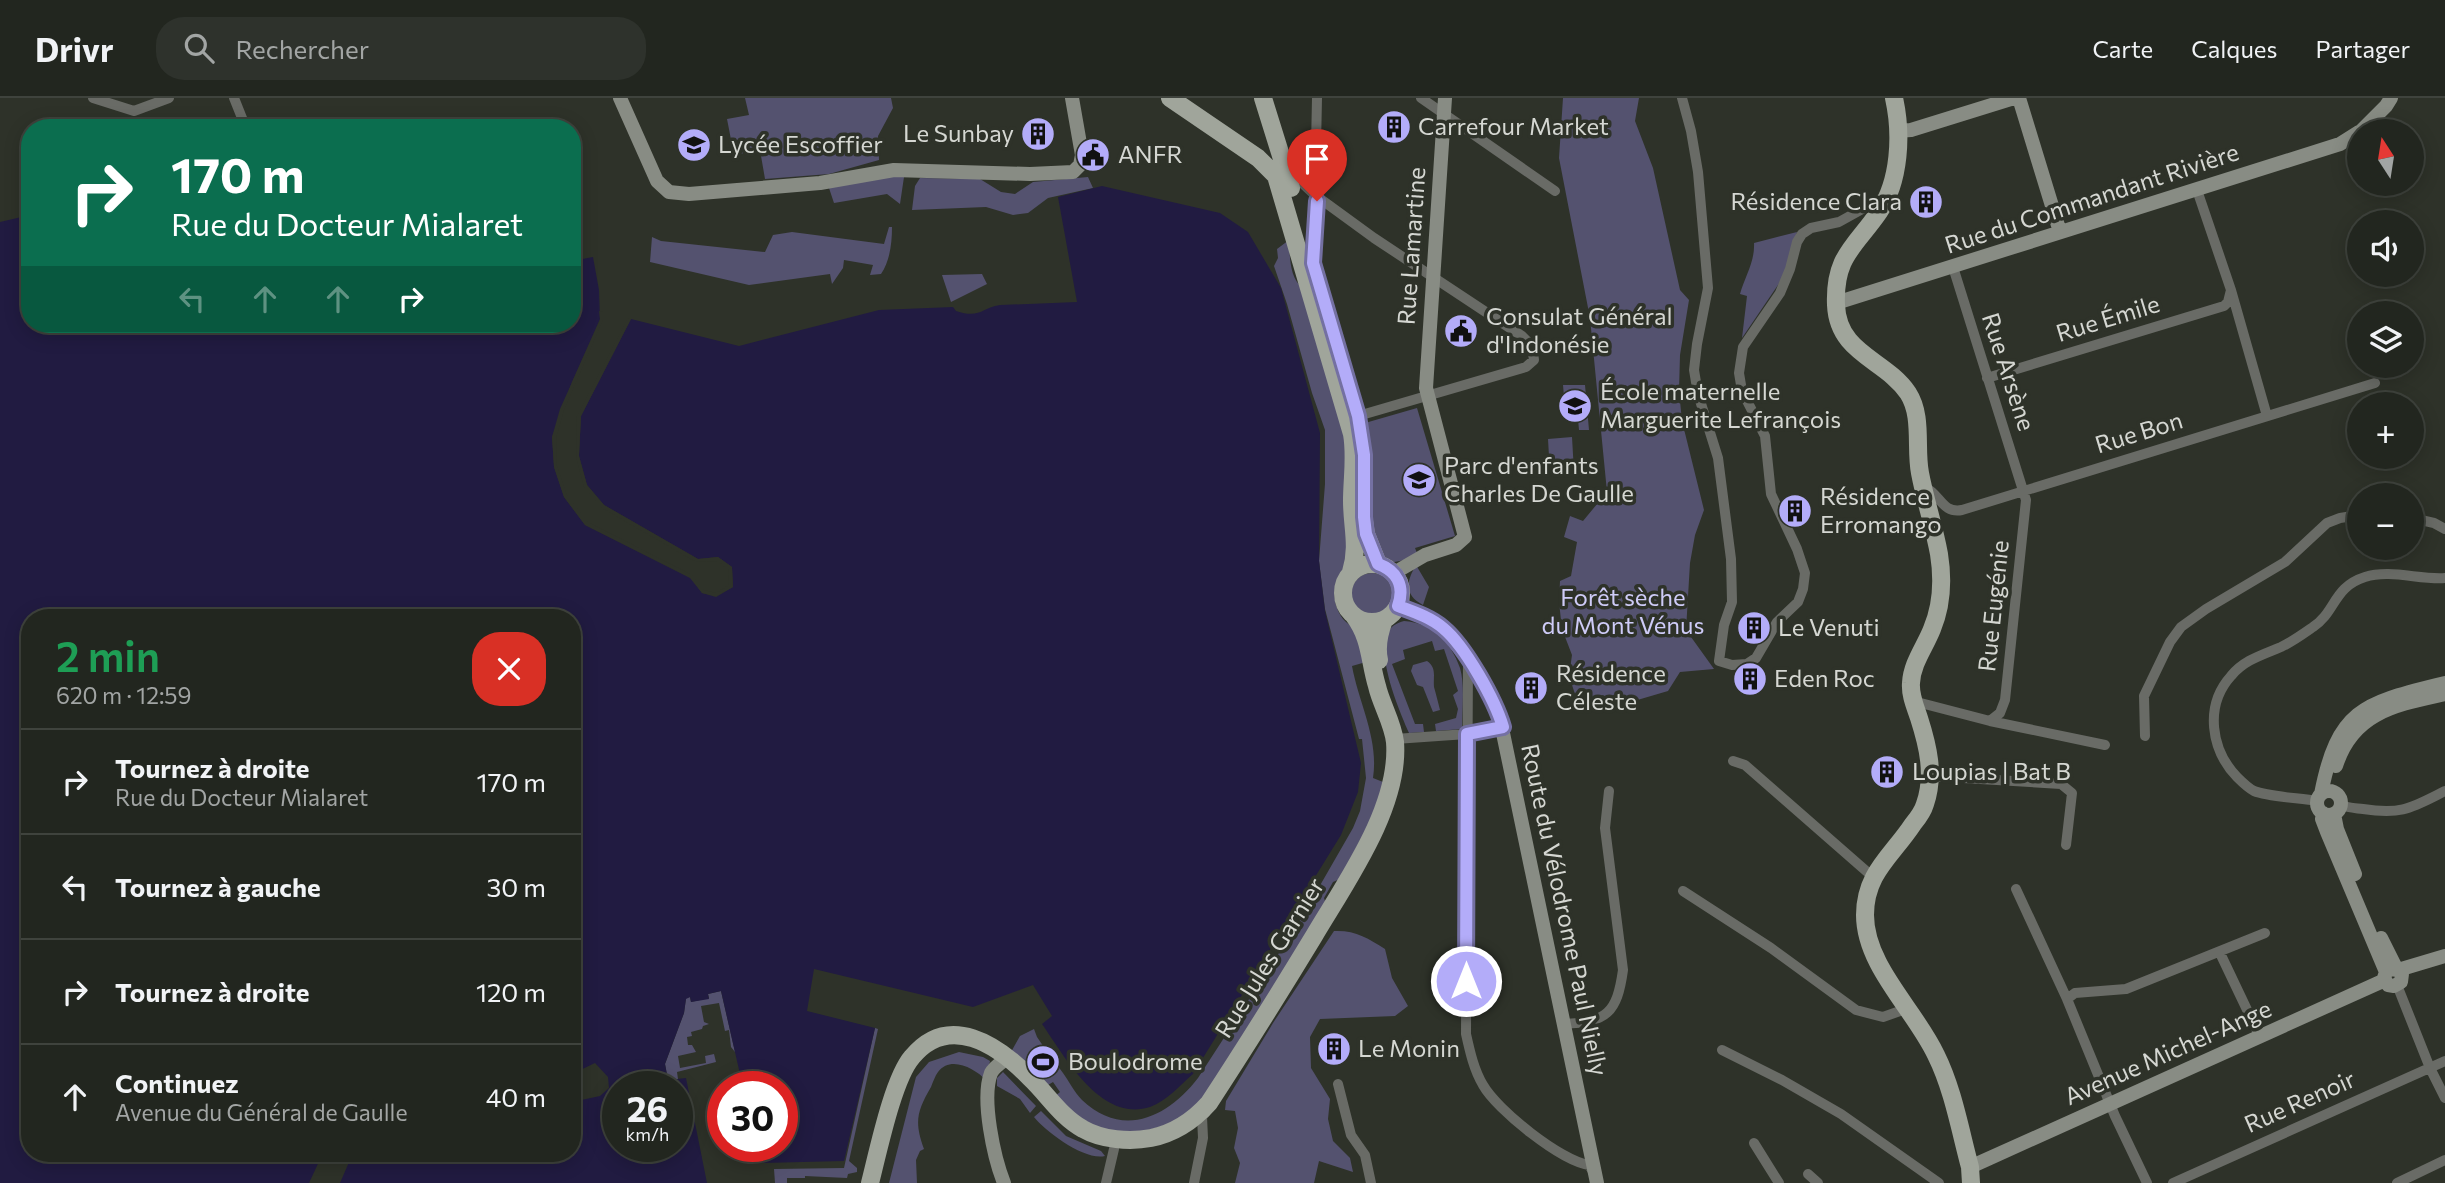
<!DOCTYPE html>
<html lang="fr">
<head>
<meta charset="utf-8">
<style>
  :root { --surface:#22261f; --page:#2e322c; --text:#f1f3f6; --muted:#a2a5a4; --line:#3f433d }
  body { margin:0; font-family:Commissioner,sans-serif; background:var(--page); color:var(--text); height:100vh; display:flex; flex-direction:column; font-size:26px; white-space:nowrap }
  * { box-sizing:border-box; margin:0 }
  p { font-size:23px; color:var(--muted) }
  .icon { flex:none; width:38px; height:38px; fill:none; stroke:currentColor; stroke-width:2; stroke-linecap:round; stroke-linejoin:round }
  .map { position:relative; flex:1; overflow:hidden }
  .panel { position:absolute; left:21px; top:511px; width:560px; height:553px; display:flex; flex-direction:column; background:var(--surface); border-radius:28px; box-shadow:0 4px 18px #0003,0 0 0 2px var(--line) }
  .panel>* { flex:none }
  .top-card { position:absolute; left:21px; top:21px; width:560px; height:214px; border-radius:28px; box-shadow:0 4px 18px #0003,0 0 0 2px var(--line); background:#0b6e4f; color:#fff; overflow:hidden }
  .needle { width:46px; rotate:348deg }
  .tools { position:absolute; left:2347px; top:21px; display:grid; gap:14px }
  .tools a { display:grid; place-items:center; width:77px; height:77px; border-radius:50%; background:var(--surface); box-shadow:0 4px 18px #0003,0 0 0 2px var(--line); font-size:35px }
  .speed { position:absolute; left:602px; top:973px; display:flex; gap:14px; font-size:35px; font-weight:700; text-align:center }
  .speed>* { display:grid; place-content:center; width:91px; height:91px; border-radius:50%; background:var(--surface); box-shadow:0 4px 18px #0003,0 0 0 2px var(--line); line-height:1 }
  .speed small { font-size:18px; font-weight:400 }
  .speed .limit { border:10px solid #d22; background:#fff; color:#111 }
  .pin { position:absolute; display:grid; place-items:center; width:60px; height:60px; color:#fff; margin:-72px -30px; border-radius:50% 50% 50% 0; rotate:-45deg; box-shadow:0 0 7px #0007 }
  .pin .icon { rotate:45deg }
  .me { position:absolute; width:77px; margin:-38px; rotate:0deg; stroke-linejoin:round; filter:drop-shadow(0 0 5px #0008) }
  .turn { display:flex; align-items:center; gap:24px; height:147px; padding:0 35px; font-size:32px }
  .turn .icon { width:91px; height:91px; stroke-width:2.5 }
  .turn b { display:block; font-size:49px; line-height:60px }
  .lanes { display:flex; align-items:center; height:66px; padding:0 35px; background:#0003; justify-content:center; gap:35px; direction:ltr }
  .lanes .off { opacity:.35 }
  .round { display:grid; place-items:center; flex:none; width:74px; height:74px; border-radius:28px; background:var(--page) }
  .head { display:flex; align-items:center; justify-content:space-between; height:119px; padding:0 35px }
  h1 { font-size:42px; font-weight:600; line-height:52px; color:#1e9e55 }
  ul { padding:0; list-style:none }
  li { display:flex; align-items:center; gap:21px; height:105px; padding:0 35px; border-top:2px solid var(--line) }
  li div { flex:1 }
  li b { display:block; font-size:26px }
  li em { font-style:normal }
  header { display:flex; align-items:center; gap:42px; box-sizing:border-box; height:98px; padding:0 35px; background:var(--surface); border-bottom:2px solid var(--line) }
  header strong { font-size:33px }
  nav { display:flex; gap:38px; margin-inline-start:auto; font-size:24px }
  .search { width:490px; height:63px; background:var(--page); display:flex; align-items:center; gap:18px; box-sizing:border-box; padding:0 24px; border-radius:28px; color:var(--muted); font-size:26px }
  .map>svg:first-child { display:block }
  .green { fill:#54526f }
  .water { fill:#211b41; fill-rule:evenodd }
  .pier { fill:#2e3229 }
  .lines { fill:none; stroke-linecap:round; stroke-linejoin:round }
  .street { stroke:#696b66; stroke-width:10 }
  .secondary { stroke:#888c84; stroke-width:14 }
  .primary { stroke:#a0a59b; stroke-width:18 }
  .route-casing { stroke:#7470a2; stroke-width:18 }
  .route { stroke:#b3acf9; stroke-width:12 }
  .labels { text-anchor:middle; stroke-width:7; stroke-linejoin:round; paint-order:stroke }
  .poi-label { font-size:24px; fill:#d5d7d2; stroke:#2e3229; text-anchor:start }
  .street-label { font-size:24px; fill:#d5d7d2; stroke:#2e3229 }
  .park-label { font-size:24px; fill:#cecbf7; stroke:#2e3229 }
</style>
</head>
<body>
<header>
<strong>Drivr</strong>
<div class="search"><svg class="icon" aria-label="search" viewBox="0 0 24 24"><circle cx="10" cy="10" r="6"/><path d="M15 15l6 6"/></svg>Rechercher</div>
<nav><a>Carte</a><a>Calques</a><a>Partager</a></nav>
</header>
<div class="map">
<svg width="2445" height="1085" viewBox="0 0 2445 1085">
  <rect width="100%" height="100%" fill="#2e3229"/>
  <path class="green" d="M745 0H891L893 10 878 38 879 62 829 76 765 81 760 52 734 57 727 21 749 17Z
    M1563 0H1639L1635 23 1653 70 1680 192 1689 202 1680 257 1679 293 1682 323 1704 412 1695 437 1690 465 1686 532 1714 571 1680 574 1668 593 1634 603 1615 605 1603 597 1583 603 1577 602 1569 578 1572 557 1562 531 1559 504 1560 483 1571 478 1577 444 1564 439 1570 418 1583 423 1607 394 1590 220 1559 60Z
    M883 78 904 79 900 106 887 96 834 105 829 90Z
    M1088 79 1093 90 1048 100 1028 115 1013 117 986 109 912 112 915 88 920 80 980 81 1001 94 1015 96 1033 84Z
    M889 129H892C892 145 890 163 881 176L870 177 873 167 844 162 843 170 832 186 830 176 749 187 650 164 652 139 661 143 765 154 773 137 792 134 884 146Z
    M1797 134 1784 178 1742 240 1747 198 1740 196C1745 178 1755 164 1754 145Z
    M1289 142C1290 158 1289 180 1303 190L1345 338 1348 466C1334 482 1329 502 1343 521 1346 525 1352 528 1355 532 1360 541 1362 554 1366 564L1352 568C1359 606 1379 641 1373 680L1383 684 1381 702 1340 781 1333 784 1324 800 1326 806 1205 1000 1182 1022 1132 1037 1084 1026 1054 999 1060 994 1053 984 1048 987C1037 974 1023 967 1011 954L1020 938 1034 931 1037 939C1045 951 1054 963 1063 975 1069 983 1074 994 1082 1002 1123 1041 1168 1019 1198 980L1299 824 1353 730 1360 713 1366 680 1362 641H1359L1325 511 1319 463 1325 386V332L1312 295 1287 206 1274 168 1278 160 1277 151Z
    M982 176 987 186 951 204 942 177Z
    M1563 287H1585L1589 332H1579L1578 321 1566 322Z
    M1417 310 1455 438 1415 450 1417 455 1405 462 1389 465C1364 447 1370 397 1370 370 1370 355 1368 340 1365 325Z
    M1572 339 1574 374 1550 376 1548 341Z
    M1416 467 1429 489 1423 507C1404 497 1406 484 1416 467Z
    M1351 496a21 21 0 1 1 42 0a21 21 0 1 1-42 0Z
    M1404 523C1432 525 1451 544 1460 570 1465 587 1462 612 1462 631L1436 633 1435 626 1456 620 1458 611 1453 597 1458 593 1444 551 1435 553 1432 543 1403 552 1405 561 1392 566 1415 626H1423L1424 634 1409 635C1399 612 1377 560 1387 536 1390 528 1397 525 1404 523Z
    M1427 563C1437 570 1433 578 1434 589 1436 596 1438 604 1440 612L1433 614 1423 589 1417 587 1411 573 1413 567Z
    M1334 833C1355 832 1368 840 1385 851L1392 880 1408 908 1395 918 1320 921 1310 939 1311 970 1330 1001 1328 1021 1333 1043 1350 1060 1353 1074 1319 1063 1314 1085H1235L1240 1065 1234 1050 1238 1030 1235 1013 1225 1012 1226 1003 1273 925Z
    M721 893 735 954 731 949 729 932 725 933 719 905 701 908 704 924 709 926 703 928 702 931 691 934 692 938 687 939 688 947H692L696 954 678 958 680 970 706 965 705 958 714 956 716 964 677 974 678 981 668 982 665 966 684 915 686 900 690 899 691 904 709 900 708 896Z
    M875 930 878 931 849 1063 857 1070V1074L848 1076 847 1080 805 1078V1080H787V1085H775L774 1071 844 1070Z
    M959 954 983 959 990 963 986 982C975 971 951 957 938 974 935 978 933 984 931 989 917 1013 914 1024 924 1051L920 1053 916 1062 917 1085H889L916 979 929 964Z
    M1003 974 1036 1008 1030 1015 1020 1001 997 988V980Z
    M1041 1013 1066 1038 1101 1053 1105 1058C1085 1063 1046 1034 1034 1019Z"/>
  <path class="water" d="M1102 88 1220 115 1248 134 1281 190 1320 335 1319 463 1325 513 1361 665 1358 694 1341 737 1193 976C1180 987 1167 1003 1150 1009 1101 1025 1065 959 1042 926L1052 918 1033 887 973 909 814 871 807 913 875 930 844 1063 760 1065 757 1048H782V989H743L721 893 708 896 709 901 691 904 690 899 686 901 684 915 665 966 668 982 686 980 707 1085H340L353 1055H572V1004L600 998 609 990 608 979 595 965 572 976V520H30V1055H323L309 1085H0V124L30 117V226H572V163L593 159 599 192 600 221 572 284 552 339 554 369 564 399 585 427 691 480 702 495 716 498 733 489 732 469 718 459 698 461 604 407 587 387 579 358 581 318 631 221 739 248 879 212 953 209 956 213C980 221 981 210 1000 207L1077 204 1058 99ZM618 989H677V1048H618Z"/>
  <path class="pier" d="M599 213 603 214V222L564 312 556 340 557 368 567 397 588 424 692 477 704 492 716 495 729 487 728 471 717 463 696 464 602 410 584 389 576 359 577 318 628 220 631 221 581 318 579 358 587 387 604 407 698 461 718 459 732 469 733 489 716 499 702 495 690 480 585 427 564 399 554 369 552 339 560 311 600 222Z"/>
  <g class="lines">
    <path class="street" d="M93 0 134 13 169 0
      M234 0 246 30
      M1421 0 1555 93
      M1682 0 1691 33 1698 74 1708 190 1697 246 1694 272 1698 296 1718 360 1731 461 1732 504 1724 527 1719 563 1732 567 1747 566 1756 560 1777 524 1798 504 1803 491 1805 475 1797 451 1771 396 1765 338 1742 293 1739 275 1743 249 1780 195 1790 171 1797 144 1802 136 1811 130 1839 124 1884 99
      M1286 70 1315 97 1374 140 1522 238 1532 248 1534 262 1526 269 1358 318
      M2197 92 2231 192 2267 318
      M1313 165 1317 103 1315 97 1317 0
      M1953 169 2026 402 2005 602 2000 615 1990 623
      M1987 280 2224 208 2228 204 2231 192
      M1923 389C1940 394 1941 416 1962 412L2375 285
      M2412 420 2434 425 2445 431
      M1468 561 1466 936C1470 954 1474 972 1483 987 1497 1012 1561 1063 1589 1067L1594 1075
      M1913 603 1990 623 2105 647
      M2145 638 2144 598 2170 544 2181 529 2206 511 2285 464 2327 425 2340 420 2359 417
      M1395 641 1467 636 1503 629
      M1733 663 1745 667 1873 779
      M1930 678 2061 686 2072 695 2066 747
      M2317 703C2300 700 2269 699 2254 693 2248 690 2242 684 2237 679 2211 652 2204 608 2231 578 2244 562 2262 557 2281 549 2292 544 2303 536 2313 529 2336 514 2333 489 2365 479 2390 471 2420 482 2445 480
      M2341 707C2348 710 2355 710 2363 711 2402 717 2411 710 2445 693
      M2016 791 2067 901 2075 895 2126 891 2265 835
      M1683 793 1771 850 1856 912 1883 919 1900 913 1906 908
      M2220 855 2260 939
      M2397 887 2430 970 2445 1000
      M2067 901 2115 1018 2147 1085
      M1564 926C1607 924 1617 915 1623 872L1605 730 1609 693
      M1722 952 1782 982 1841 1016 1939 1085
      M1338 986 1351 1037 1365 1057 1371 1085
      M1754 1045 1779 1085
      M1808 1076 1818 1085
      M1106 1085 1114 1051
      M1194 1085 1203 1040 1202 1019 1206 1014
      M2173 1085 2445 963
      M2397 1085 2445 1062"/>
    <path class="secondary" d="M620 0 657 83 669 94 689 96 820 85 894 72 1030 76 1073 74 1080 67 1082 57 1072 0
      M2019 0 2060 134
      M1897 33 1911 32 2014 0
      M2361 33 2386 8 2391 0
      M1836 205 2340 46 2359 34
      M1394 475 1425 457 1456 447 1465 439 1426 290 1445 0
      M1398 508C1414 514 1429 519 1443 530 1462 545 1489 593 1499 616L1597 1085
      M2336 668C2353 614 2396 607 2445 596
      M2317 705a12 12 0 1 1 24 0a12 12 0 1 1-24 0Z
      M2321 696C2338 609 2365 605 2445 585
      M2323 715 2322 721 2327 734 2386 874
      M2334 716 2337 731 2355 776
      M2381 840 2396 870
      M2398 872 2402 876 2401 884 2394 888 2388 887 2384 880 2386 874 2390 871 2398 872 2445 858
      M1970 1069 2385 882
      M1004 1085C994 1060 981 1001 991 975 994 969 1002 964 1007 960"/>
    <path class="primary" d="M1170 0 1258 60 1276 78 1352 336C1356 359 1352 380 1352 403 1352 429 1359 448 1351 474
      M1263 0 1291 90
      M1894 0C1902 36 1900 83 1879 114 1855 149 1834 158 1836 207 1838 256 1885 261 1908 295 1923 318 1915 350 1920 375 1925 402 1934 428 1939 456 1943 481 1942 507 1932 531 1925 549 1912 565 1911 585 1910 597 1915 608 1919 620 1928 648 1935 677 1925 706 1923 713 1918 720 1913 726 1892 758 1865 775 1865 817 1865 868 1915 912 1936 957 1953 991 1960 1032 1970 1069L1971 1085
      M1363 416 1366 436 1378 466
      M1343 495a29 29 0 1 1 58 0a29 29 0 1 1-58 0Z
      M1379 562C1376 548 1379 535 1384 522
      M870 1085C878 1054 893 981 912 959 949 914 998 947 1030 980 1048 997 1061 1019 1083 1031 1102 1042 1130 1044 1151 1040 1175 1035 1193 1023 1209 1005 1245 950 1280 894 1314 838 1346 784 1400 709 1395 644 1393 625 1381 606 1377 588 1369 561 1371 541 1354 518"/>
  </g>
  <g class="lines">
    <g class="route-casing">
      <path id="route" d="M1317 103 1313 165 1358 318 1364 357V419L1366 436 1378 466C1397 473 1405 488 1398 508 1414 514 1430 519 1443 530 1465 548 1495 602 1503 629L1467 636 1466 883"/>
    </g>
    <use href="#route" class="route"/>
  </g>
  <defs>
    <g id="building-disc" transform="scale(1.75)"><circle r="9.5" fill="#b3acf9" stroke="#2e3229"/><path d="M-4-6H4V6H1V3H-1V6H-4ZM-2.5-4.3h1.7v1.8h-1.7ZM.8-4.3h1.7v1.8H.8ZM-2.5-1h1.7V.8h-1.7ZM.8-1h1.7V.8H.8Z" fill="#111"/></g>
    <g id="school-disc" transform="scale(1.75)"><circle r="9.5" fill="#b3acf9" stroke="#2e3229"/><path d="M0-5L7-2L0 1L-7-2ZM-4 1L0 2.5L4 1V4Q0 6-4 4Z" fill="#111"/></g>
    <g id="civic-disc" transform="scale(1.75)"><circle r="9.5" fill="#b3acf9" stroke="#2e3229"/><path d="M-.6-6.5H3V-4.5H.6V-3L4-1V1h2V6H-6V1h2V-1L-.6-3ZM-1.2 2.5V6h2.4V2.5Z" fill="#111"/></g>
    <g id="stadium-disc" transform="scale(1.75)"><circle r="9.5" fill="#b3acf9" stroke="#2e3229"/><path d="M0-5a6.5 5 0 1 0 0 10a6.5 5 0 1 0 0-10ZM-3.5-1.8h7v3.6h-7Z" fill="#111"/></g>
  </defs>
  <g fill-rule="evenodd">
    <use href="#building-disc" x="1394" y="29"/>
    <use href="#building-disc" x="1038" y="36"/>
    <use href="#school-disc" x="694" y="47"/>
    <use href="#civic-disc" x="1093" y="57"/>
    <use href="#building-disc" x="1926" y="104"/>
    <use href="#civic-disc" x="1461" y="233"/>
    <use href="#school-disc" x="1575" y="308"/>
    <use href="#school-disc" x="1419" y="382"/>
    <use href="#building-disc" x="1795" y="413"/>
    <use href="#building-disc" x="1754" y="530"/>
    <use href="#building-disc" x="1750" y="581"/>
    <use href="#building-disc" x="1531" y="590"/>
    <use href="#building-disc" x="1887" y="674"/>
    <use href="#building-disc" x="1334" y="951"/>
    <use href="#stadium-disc" x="1043" y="964"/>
  </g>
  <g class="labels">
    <g class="poi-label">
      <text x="1418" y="37">Carrefour Market</text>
      <text x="1014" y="44" text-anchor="end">Le Sunbay</text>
      <text x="718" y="55">Lycée Escoffier</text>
      <text x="1118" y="65">ANFR</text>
      <text x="1902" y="112" text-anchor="end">Résidence Clara</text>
      <text x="1486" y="227">Consulat Général<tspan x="1486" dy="28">d'Indonésie</tspan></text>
      <text x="1600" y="302">École maternelle<tspan x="1600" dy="28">Marguerite Lefrançois</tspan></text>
      <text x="1444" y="376">Parc d'enfants<tspan x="1444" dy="28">Charles De Gaulle</tspan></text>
      <text x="1820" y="407">Résidence<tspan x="1820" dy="28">Erromango</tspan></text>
      <text x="1778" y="538">Le Venuti</text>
      <text x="1556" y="584">Résidence<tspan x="1556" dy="28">Céleste</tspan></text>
      <text x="1774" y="589">Eden Roc</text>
      <text x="1912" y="682">Loupias | Bat B</text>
      <text x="1358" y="959">Le Monin</text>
      <text x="1068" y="972">Boulodrome</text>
    </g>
    <g class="street-label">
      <text transform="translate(2092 101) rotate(-18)" y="8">Rue du Commandant Rivière</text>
      <text transform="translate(1412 148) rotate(-86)" y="8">Rue Lamartine</text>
      <text transform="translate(2108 221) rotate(-17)" y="8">Rue Émile</text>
      <text transform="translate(2008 274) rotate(72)" y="8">Rue Arsène</text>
      <text transform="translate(2139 335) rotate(-17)" y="8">Rue Bon</text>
      <text transform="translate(1994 508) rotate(-84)" y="8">Rue Eugénie</text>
      <text transform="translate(1564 812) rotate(78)" y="8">Route du Vélodrome Paul Nielly</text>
      <text transform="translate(1270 860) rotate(-58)" y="8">Rue Jules Garnier</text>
      <text transform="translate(2168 955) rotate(-24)" y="8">Avenue Michel-Ange</text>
      <text transform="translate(2300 1004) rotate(-24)" y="8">Rue Renoir</text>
    </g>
    <g class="park-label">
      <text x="1623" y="508">Forêt sèche<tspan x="1623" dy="28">du Mont Vénus</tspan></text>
    </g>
  </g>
</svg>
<div class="tools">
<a><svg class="needle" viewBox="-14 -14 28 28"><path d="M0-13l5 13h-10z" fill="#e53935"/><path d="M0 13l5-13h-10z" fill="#a2a5a4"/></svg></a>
<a><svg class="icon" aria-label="sound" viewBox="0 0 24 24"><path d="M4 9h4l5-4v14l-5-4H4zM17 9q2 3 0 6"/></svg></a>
<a><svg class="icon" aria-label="layers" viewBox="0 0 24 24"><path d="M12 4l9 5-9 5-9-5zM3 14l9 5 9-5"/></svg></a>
<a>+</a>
<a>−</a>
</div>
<div class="speed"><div>26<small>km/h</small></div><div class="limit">30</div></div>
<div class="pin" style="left:1317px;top:103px;background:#d93025"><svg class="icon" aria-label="arrive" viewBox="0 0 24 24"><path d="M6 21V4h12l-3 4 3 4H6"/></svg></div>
<svg class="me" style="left:1466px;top:883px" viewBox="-20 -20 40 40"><circle r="17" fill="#b3acf9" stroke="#fff" stroke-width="3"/><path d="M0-11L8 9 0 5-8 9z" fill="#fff"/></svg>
<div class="top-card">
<div class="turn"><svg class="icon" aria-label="right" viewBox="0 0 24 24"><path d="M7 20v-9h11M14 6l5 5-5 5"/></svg><div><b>170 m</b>Rue du Docteur Mialaret</div></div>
<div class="lanes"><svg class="icon off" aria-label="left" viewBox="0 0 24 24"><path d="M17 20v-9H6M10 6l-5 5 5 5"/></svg><svg class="icon off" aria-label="ahead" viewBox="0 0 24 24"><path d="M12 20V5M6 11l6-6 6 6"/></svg><svg class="icon off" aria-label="ahead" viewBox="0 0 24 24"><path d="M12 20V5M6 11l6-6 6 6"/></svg><svg class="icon" aria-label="right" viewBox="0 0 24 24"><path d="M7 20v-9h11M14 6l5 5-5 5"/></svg></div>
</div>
<section class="panel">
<div class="head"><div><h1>2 min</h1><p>620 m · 12:59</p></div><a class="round" style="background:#d93025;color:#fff"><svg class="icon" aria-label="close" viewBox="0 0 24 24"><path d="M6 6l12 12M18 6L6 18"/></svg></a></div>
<ul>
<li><svg class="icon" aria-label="right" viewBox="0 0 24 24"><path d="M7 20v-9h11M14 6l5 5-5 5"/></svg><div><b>Tournez à droite</b><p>Rue du Docteur Mialaret</p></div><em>170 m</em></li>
<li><svg class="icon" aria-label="left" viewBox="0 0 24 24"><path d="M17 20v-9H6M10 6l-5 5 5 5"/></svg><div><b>Tournez à gauche</b></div><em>30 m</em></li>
<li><svg class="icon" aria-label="right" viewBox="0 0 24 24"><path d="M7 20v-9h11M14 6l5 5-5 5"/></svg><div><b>Tournez à droite</b></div><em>120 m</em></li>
<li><svg class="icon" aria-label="ahead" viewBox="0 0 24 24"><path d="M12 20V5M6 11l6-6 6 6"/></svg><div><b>Continuez</b><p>Avenue du Général de Gaulle</p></div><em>40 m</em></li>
</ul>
</section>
</div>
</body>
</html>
